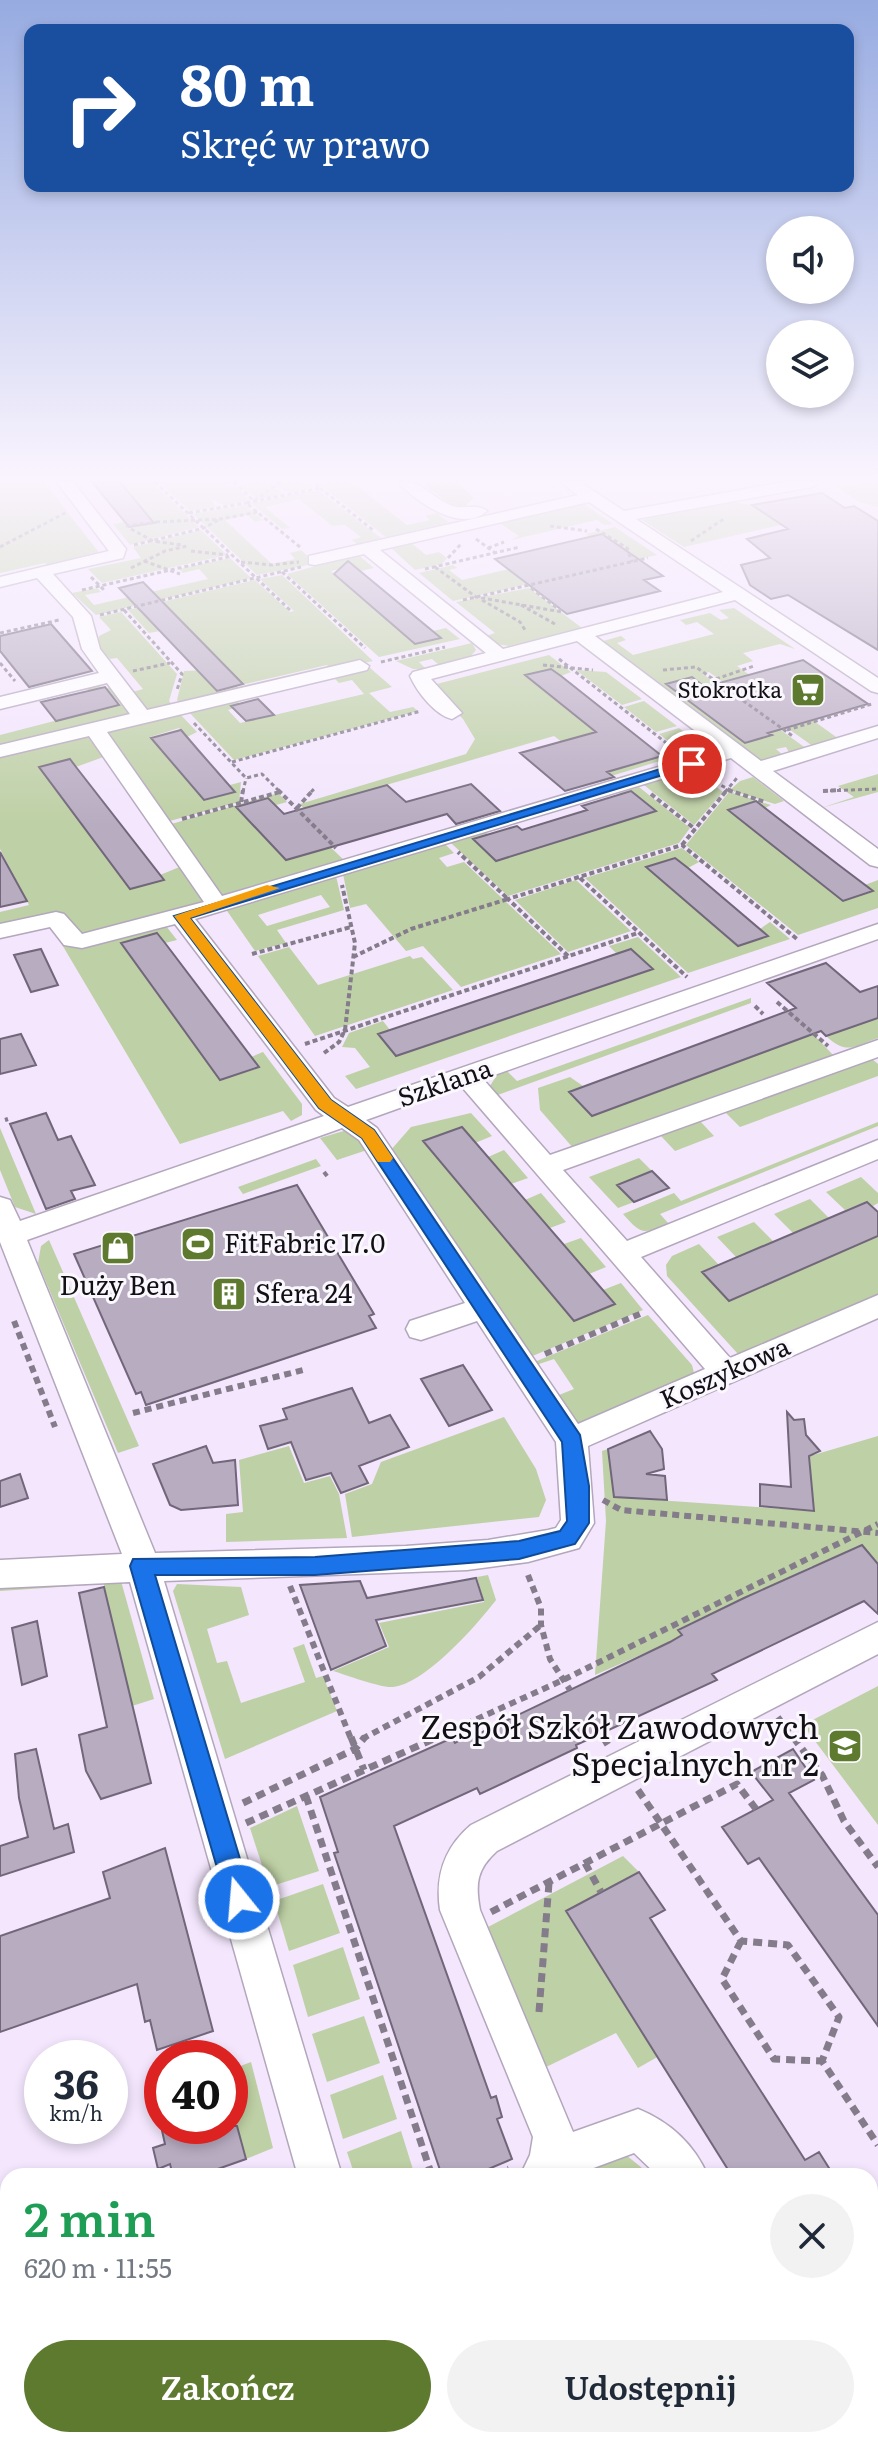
<!DOCTYPE html>
<html lang="pl">
<head>
<meta charset="utf-8">
<style>
  :root { --surface:#fff; --page:#f2f2f3; --text:#1f2937; --muted:#747a83; --accent:#5e7a2f }
  body { margin:0; font-family:Literata,serif; background:var(--page); color:var(--text); height:100vh; display:flex; flex-direction:column; font-size:30px; white-space:nowrap }
  * { box-sizing:border-box; margin:0 }
  p { font-size:26px; color:var(--muted) }
  .icon { flex:none; width:44px; height:44px; fill:none; stroke:currentColor; stroke-width:2; stroke-linecap:round; stroke-linejoin:round }
  .map { position:relative; flex:1; overflow:hidden }
  .sheet { position:absolute; left:0px; top:2168px; width:878px; height:280px; display:flex; flex-direction:column; background:var(--surface); border-radius:24px 24px 0 0; box-shadow:0 4px 12px #0003 }
  .sheet>* { flex:none }
  .top-card { position:absolute; left:24px; top:24px; width:830px; height:168px; border-radius:16px; box-shadow:0 4px 12px #0003; background:#1a4fa0; color:#fff; overflow:hidden }
  .controls { position:absolute; left:766px; top:216px; display:grid; gap:16px }
  .controls a { display:grid; place-items:center; width:88px; height:88px; border-radius:50%; background:var(--surface); box-shadow:0 4px 12px #0003; font-size:40px }
  .speed { position:absolute; left:24px; top:2040px; display:flex; gap:16px; font-size:40px; font-weight:700; text-align:center }
  .speed>* { display:grid; place-content:center; width:104px; height:104px; border-radius:50%; background:var(--surface); box-shadow:0 4px 12px #0003; line-height:1 }
  .speed small { font-size:20px; font-weight:400 }
  .speed .limit { border:12px solid #d22; background:#fff; color:#111 }
  .pin { position:absolute; display:grid; place-items:center; width:68px; height:68px; color:#fff; margin:-34px; border:4px solid #fff; border-radius:50%; box-shadow:0 2px 8px #0007 }
  .me { position:absolute; width:88px; margin:-44px; rotate:343deg; stroke-linejoin:round; filter:drop-shadow(0 0 6px #0008) }
  .turn { display:flex; align-items:center; gap:28px; height:168px; padding:0 24px; font-size:36px }
  .turn .icon { width:104px; height:104px; stroke-width:2.5 }
  .turn b { display:block; font-size:56px; line-height:68px }
  .round { display:grid; place-items:center; flex:none; width:84px; height:84px; border-radius:42px; background:var(--page) }
  .head { display:flex; align-items:center; justify-content:space-between; height:136px; padding:0 24px }
  h1 { font-size:48px; font-weight:600; line-height:60px; color:#1e9e55 }
  .action { display:flex; gap:16px; margin-top:auto; padding:16px 24px }
  .action a { flex:1; height:92px; border-radius:48px; background:var(--accent); color:#fff; font-size:32px; font-weight:600; line-height:92px; text-align:center }
  .action a+a { background:var(--page); color:var(--text) }
  .map>svg:first-child { display:block }
  .green { fill:#bed0a5; fill-rule:evenodd }
  .forest { fill:#a8c185 }
  .building { fill:#b8acc1; stroke:#71667a; stroke-width:2 }
  .lines { fill:none; stroke-linecap:round; stroke-linejoin:round }
  .minor-casing { stroke:#b3a7bc; stroke-width:3 }
  .path-far3 { stroke:#847c8b; stroke-width:3; stroke-dasharray:4 3; stroke-linecap:butt }
  .path-far2 { stroke:#847c8b; stroke-width:4; stroke-dasharray:5 3; stroke-linecap:butt }
  .path-far1 { stroke:#847c8b; stroke-width:6; stroke-dasharray:7 5; stroke-linecap:butt }
  .path { stroke:#847c8b; stroke-width:7; stroke-dasharray:9 6; stroke-linecap:butt }
  .minor { fill:#fff; fill-rule:evenodd }
  .route { fill:#1a73e8; stroke:#114b97; stroke-width:2 }
  .slow { fill:#f59e0b }
  .labels { text-anchor:middle; stroke-width:6; stroke-linejoin:round; paint-order:stroke }
  .far-poi-label { font-size:22px; fill:#130f17; stroke:#fbf8fd; text-anchor:end }
  .street-label { font-size:26px; fill:#130f17; stroke:#fbf8fd }
  .poi-label { font-size:26px; fill:#130f17; stroke:#fbf8fd; text-anchor:start }
  .near-poi-label { font-size:32px; fill:#130f17; stroke:#fbf8fd; text-anchor:end }
</style>
</head>
<body>
<div class="map">
<svg width="878" height="2448" viewBox="0 0 878 2448">
  <rect width="100%" height="100%" fill="#f3e6fd"/>
  <path class="green" d="M0 482H44L101 555 49 567 45 563 0 573Z
    M120 482H152L199 527 130 545 113 524 125 522 129 527 154 522Z
    M159 482H231L224 487H236L250 500 225 506 211 499 216 507 190 511Z
    M249 482H309L315 488 291 493 276 486 283 495 257 499 240 486Z
    M317 482H352L407 525 430 520 425 516 437 513 454 526 388 539Z
    M865 482H878V507L859 502 837 487Z
    M318 490 385 541 359 546 352 540 361 537 345 525 332 526 299 499 265 507 290 528 282 529 251 503Z
    M580 501 613 524 604 525 597 520 511 540 519 536 501 524 486 523Z
    M727 501 751 505 781 525 684 547 642 520Z
    M245 505 263 520 255 522 247 515 225 520 272 564 295 559 290 553 301 550 312 560 308 565 257 575 193 514Z
    M615 527 657 555 453 601 419 573 453 565 457 568 449 570 462 580 616 544 602 534 590 537 586 534Z
    M201 530 227 555 102 583 88 569 141 558 133 547Z
    M409 541 426 555 439 552 447 558 442 564 415 570 389 546Z
    M356 553 374 568 361 571 354 565 331 571 415 644 440 638 433 631 446 628 460 639 379 657 287 574 319 565 316 562Z
    M230 558 251 578 96 615 72 593 97 588 101 592 85 595 94 605 208 579 199 569 183 573 179 569Z
    M282 575 373 661 332 670 327 665 237 686 241 691 182 705 177 700 184 671 229 669 178 618 160 631 149 633 128 610 255 580 290 612 294 611 260 579Z
    M529 588 582 628 509 646 496 644 483 637 495 633 456 602Z
    M734 608 795 649 780 644 743 653 753 661 737 666 839 739 814 747 709 672 703 674 807 749 790 754 786 747 776 749 784 756 758 764 596 643 621 636 626 640 617 643 633 655 714 634 697 622 686 625 680 620 710 613 721 620 729 618 719 610Z
    M121 612 177 674 169 701 174 707 146 714 129 693 143 689 117 658 110 659 98 646 99 636 111 630 99 617Z
    M472 643 476 650 470 657 439 665 432 659 419 662 426 669H413L396 661Z
    M549 655 571 672 561 676 551 669 526 676 635 764 662 756 666 759 608 777 554 736 304 809 300 804 466 754 475 739 463 719 429 686Z
    M369 667 392 687 369 693 390 712 413 707 418 711 234 760 187 710 235 698 241 706 228 710 240 723 364 694 352 680 339 683 332 676Z
    M576 670 606 672 642 699 622 705Z
    M98 686 113 689 134 713 0 749V735L120 704 109 692 94 696 87 689Z
    M644 701 677 726 656 732 624 707Z
    M166 713H179L197 732 187 737 179 728 150 737 204 800 235 792 230 785 241 782 239 802 166 822 104 733Z
    M679 728 713 754 692 760 659 734Z
    M91 736 106 756 76 767 70 759 39 767 130 889 163 880 160 875 182 866 209 903 80 936 63 916 0 928V912L29 905 0 849V755Z
    M695 770 723 792 694 825 644 785Z
    M878 774V792L821 808 854 797 838 786Z
    M753 777 784 801 775 804 730 790 740 781Z
    M639 787 690 828 679 843 508 896 451 843 486 832 492 839 478 844 496 860 655 812 618 793Z
    M729 792 771 805 765 808 756 801 729 810 843 901 872 891 865 885 878 880V908L798 935 686 845Z
    M278 793 287 802 276 805 268 798 237 807 285 860 318 850 324 841 346 862 221 900 168 825Z
    M445 844 454 853 439 858 447 867 464 862 561 954 461 987 423 946 406 951 366 904 350 908 343 874Z
    M682 848 699 862 688 868 675 858 647 867 738 946 767 936 760 929 770 922 790 939 688 973 585 878Z
    M336 876 344 910 277 930 286 943 255 951 225 908ZM321 895 330 907 267 926 258 915Z
    M576 880 631 931 568 952 515 900Z
    M54 923 70 946 166 926 177 940 165 943 157 933 121 944 220 1080 258 1068 251 1057 263 1052 302 1104V1115L291 1121 283 1111 180 1144 51 926 0 938Z
    M638 937 681 977 356 1089 345 1076 370 1067 355 1048 342 1047 349 1033 383 1021 390 1030 378 1034 397 1056 652 969 632 949 617 954 609 946Z
    M289 947 318 985 410 956 413 959 422 957 453 990 315 1036 258 956Z
    M751 998V1003L495 1096 490 1086 498 1073 506 1070 517 1081Z
    M878 1018V1038C853 1047 847 1055 826 1036Z
    M813 1034 834 1056 574 1149 540 1110 538 1088 570 1077 583 1086 570 1092 593 1116Z
    M872 1059 878 1064V1076L740 1127 725 1112Z
    M471 1113 492 1136 475 1143 424 1142 573 1321 614 1304 603 1290 621 1283 643 1310 530 1357 390 1151 411 1127Z
    M700 1121 714 1136 675 1151 661 1136Z
    M878 1122V1126L660 1214 669 1224C642 1234 642 1235 623 1214L674 1193 681 1201Z
    M0 1128 36 1214 15 1207 0 1170Z
    M347 1130 356 1133 367 1150 337 1160 320 1138Z
    M504 1150 528 1178 511 1184 488 1157Z
    M639 1158 652 1171 618 1186 634 1202 618 1208 589 1177Z
    M316 1159 321 1166 243 1194 238 1187Z
    M861 1177 878 1193V1203L873 1206 867 1201 845 1210 826 1192Z
    M541 1193 566 1222 550 1228 525 1200Z
    M810 1199 829 1218 793 1233 774 1214Z
    M754 1222 773 1241 736 1257 717 1237Z
    M878 1236V1295L738 1354 667 1276 666 1265 672 1256 699 1244 719 1265 702 1273 729 1301Z
    M581 1238 606 1267 589 1274 564 1244Z
    M49 1240 139 1446 118 1453 38 1263 41 1246Z
    M648 1315 692 1365 694 1373 689 1379 586 1423 575 1422 554 1397 574 1389 554 1359 533 1366 532 1363Z
    M504 1417 536 1469 546 1500 539 1517 352 1537 345 1494 372 1484 381 1462Z
    M878 1436V1564L812 1566 679 1631 682 1635 670 1642 595 1675 606 1521 602 1451 608 1449 614 1497 813 1511 810 1456Z
    M289 1446 304 1483 330 1476 339 1494 347 1538 226 1542V1514L243 1512 239 1460Z
    M488 1575 496 1600C477 1625 425 1684 393 1687 380 1688 347 1675 333 1671L389 1647 379 1623 484 1602 477 1577Z
    M121 1581 154 1699 132 1706 104 1584 0 1591V1586Z
    M177 1584 241 1587 249 1615 207 1629 217 1663 227 1661 241 1703 305 1682 293 1648 304 1644 316 1678 323 1676 337 1711 225 1759 173 1591Z
    M878 1686V1825L803 1725Z
    M297 1806 319 1871 269 1887 250 1828Z
    M623 1856 639 1872 567 1911 659 2056 638 2068 616 2033 542 2069 488 1927Z
    M323 1884 340 1933 289 1951 274 1901Z
    M343 1947 360 1999 308 2017 293 1965Z
    M364 2016 380 2063 327 2082 312 2034Z
    M251 2062 273 2148 246 2159 230 2097V2070Z
    M383 2075 397 2119 343 2139 330 2095Z
    M401 2131 415 2176H355L347 2152Z
    M621 2151 652 2176H578L584 2165Z
    M8 2438 71 2440 73 2448H0V2441Z
    M436 2440H445L446 2444 455 2440H563L565 2448H438Z
    M607 2440H734L729 2448H589Z"/>
  <path class="forest" d="M427 482H457L474 498 465 506 456 508 424 485Z"/>
  <path class="building" d="M92 482H120L154 523 129 527Z
    M822 493 845 508 854 506 878 521V650L788 595 771 599 750 585 741 565 770 558 747 539 788 529 752 505Z
    M602 534 663 576 644 580 660 591 567 614 495 559Z
    M348 561 389 595 441 638 415 644 334 574Z
    M143 582 243 684 217 691 119 588Z
    M51 624 92 671 29 687 0 651V636Z
    M803 660 868 704 768 733 772 735 745 743 666 684 692 677 705 687Z
    M551 669 561 676 662 756 607 772 614 777 565 791 520 753 596 732 525 675Z
    M105 687 119 705 56 721 41 702Z
    M258 699 274 715 246 721 231 706Z
    M181 730 199 751 235 792 204 800 151 738Z
    M70 759 76 767 164 880 130 889 39 767Z
    M471 784 500 811 456 824 447 814 286 860 236 807 268 798 284 814 387 785 406 802Z
    M631 791 656 811 496 861 473 839 517 826 522 830 587 810 582 806Z
    M756 801 840 866 873 891 843 901 728 810Z
    M0 852 27 901 0 907Z
    M675 858 688 868 768 936 738 946 646 867Z
    M157 933 165 943 259 1067 220 1080 121 943Z
    M41 949 58 985 31 992 14 955Z
    M631 949 653 969 396 1056 378 1034Z
    M826 963 860 992 878 986V1018L826 1036 821 1031 592 1116 569 1092 796 1008 767 983Z
    M21 1034 36 1065 0 1074V1039Z
    M46 1113 58 1140 71 1136 95 1185 71 1191 75 1199 46 1209 10 1124Z
    M462 1127 589 1274 615 1304 574 1321 423 1141Z
    M652 1171 669 1188 634 1202 617 1185Z
    M297 1185 374 1314 369 1316 376 1328 146 1405 141 1392 136 1394 74 1254Z
    M867 1202 878 1212V1236L729 1301 702 1272Z
    M463 1365 492 1410 449 1426 421 1379Z
    M352 1388 369 1423 390 1415 409 1447 359 1466 368 1483 341 1493 331 1473 306 1480 291 1442 268 1449 260 1426 287 1419 283 1409Z
    M787 1412 794 1420 804 1419 806 1435 820 1451 809 1456 814 1511 760 1506V1484L791 1487Z
    M650 1431 662 1449 664 1469 646 1474 665 1476 667 1500 614 1497 608 1449Z
    M206 1446 213 1463 235 1460 238 1505 181 1510 170 1505 153 1464Z
    M20 1474 28 1498 0 1507V1481Z
    M862 1545 878 1564V1614L864 1601 712 1674 717 1680 576 1745 577 1748 480 1794 477 1788 394 1826 491 2098 496 2096 502 2117 497 2119 512 2159 472 2176H442L334 1853 338 1852 320 1797 452 1738 455 1743 469 1735 470 1738 670 1642 682 1635 678 1630 744 1598Z
    M476 1578 483 1600 376 1620 386 1646 331 1670 300 1585 360 1581 367 1598Z
    M104 1587 151 1783 101 1799 86 1771 79 1735 107 1727 79 1593Z
    M37 1621 47 1676 22 1685 12 1628Z
    M36 1749 54 1829 68 1824 74 1852 0 1876V1846L28 1837 19 1798 15 1754Z
    M793 1749 814 1780 789 1793 878 1915V2026L759 1858 748 1864 722 1827 773 1800 751 1772Z
    M165 1848 213 2031 157 2050 150 2020 145 2022 137 1984 0 2032V1936L110 1898 103 1872Z
    M639 1872 665 1910 650 1918 805 2160 819 2152 834 2176H732L566 1911Z
    M161 2126H237L246 2159 198 2176H173L170 2164 158 2169 153 2148 165 2144Z"/>
  <g class="lines">
    <g class="minor-casing">
      <path id="minor" d="M57 482H73L126 549 123 558 53 574 91 616 100 649 147 710 360 660 369 666 367 670 107 732 222 896 719 749 577 641 431 679 462 713 452 719C435 715 417 692 410 676L413 672 486 653 364 554 315 565 309 564V556L578 495 561 482H580L624 511 784 482H820L812 487 636 519 878 678V693L871 691 735 600 595 636 761 761 878 726V738L773 771 878 849V867L870 865 731 758 195 919 334 1098 348 1107 878 924V939L483 1079 550 1155 878 1040V1057L563 1170 627 1241 878 1140V1159L641 1257 730 1358 878 1295V1318L588 1446 594 1523 579 1548 528 1562 467 1570 164 1581 342 2176H298L130 1582 0 1588V1560L122 1554 0 1242V1197L10 1200 20 1221 324 1116 316 1110 175 924 82 948 64 945 50 927 0 938V924L56 912 64 914 82 934 204 902 89 736 0 757V745L130 714 107 683 0 709V697L99 673 82 649 73 617 37 578 0 587V577L109 551ZM589 502 723 592 503 649 380 550ZM461 1086 705 1369 578 1424 377 1128 366 1120ZM342 1128 359 1140 465 1303 410 1321 406 1329 410 1337 421 1340 477 1321 556 1442 561 1520 556 1528 548 1530 488 1540 406 1546 155 1553 27 1240Z
        M398 482C426 482 428 495 450 505 462 511 476 502 487 511 462 534 416 502 398 482Z
        M878 1622V1654L497 1851C477 1869 475 1883 480 1910L573 2132 638 2109C670 2122 694 2144 708 2176H658L634 2153 572 2176H520L530 2155 533 2137 440 1910C435 1876 444 1848 471 1825Z
        M878 2213V2259L870 2262V2216Z
        M375 2440H423L425 2448H377Z
        M730 2440H779L776 2448H727Z"/>
    </g>
    <path class="path-far3" d="M155 482 292 612
      M234 482 254 501 280 482
      M320 488 373 530
      M189 513 246 503
      M156 522 220 519 258 512
      M126 526 158 522
      M550 526 587 531
      M131 529 153 541 182 545
      M596 529 627 548 632 562
      M476 539 494 552
      M691 541 725 518
      M134 545 204 528 220 519
      M0 547 67 512
      M300 547 246 503 320 488 313 482
      M488 548 504 542
      M191 551 228 555
      M448 558 461 544
      M144 561 180 574
      M241 562 272 565 299 562
      M435 567 476 597 562 612
      M131 568 165 551 187 546
      M425 569 520 547
      M282 572 365 648
      M91 577 105 591
      M531 588 561 611
      M82 590 232 556
      M463 600 648 558
      M482 600 520 622 525 630
      M521 605 555 624
      M124 610 182 674 177 690
      M100 615 301 567
      M0 633 59 620
      M559 659 674 749
      M381 662 445 647
      M0 663 15 681
      M543 665 593 670
      M663 670 696 667 794 737
      M133 671 170 663
      M716 679 754 666
      M194 723 246 778 262 774 280 792
      M787 730 872 704
      M232 762 421 711
      M709 779 734 792
      M823 791 878 789
      M243 792 246 778
      M311 792 316 787
      M725 792 737 778"/>
    <path class="path-far2" d="M278 790 336 848
      M728 790 765 802
      M823 791 841 790
      M651 794 695 829
      M241 802 243 790
      M297 808 313 790
      M182 819 280 792
      M682 845 727 790
      M580 878 687 977
      M252 954 351 927
      M568 956 508 899 682 845 797 939
      M353 957 411 929 508 899 458 852
      M777 1002 828 1046
      M755 1006 763 1014
      M305 1044 638 933
      M324 1053 339 1042 345 1030 355 943 342 885
      M5 1120 8 1119
      M324 1172 328 1177"/>
    <path class="path-far1" d="M14 1321 55 1427
      M545 1354 642 1313
      M133 1413 307 1369
      M603 1500 621 1510 878 1533
      M528 1575 541 1608V1625L550 1659 570 1690
      M290 1586 351 1739
      M778 1717 794 1739
      M601 1734 604 1739
      M362 1739 479 1677 541 1625
      M433 1739 563 1680 878 1524"/>
    <path class="path" d="M351 1737 364 1770
      M603 1737 608 1745
      M793 1737 822 1775 844 1821 878 1867
      M638 1790 741 1941 788 1945 839 2017 822 2061 878 2145
      M306 1796 432 2176
      M243 1803 355 1749 365 1737
      M246 1823 438 1737
      M585 1863 601 1892
      M491 1912 737 1784 756 1809
      M741 1941 722 1979 774 2059 822 2061
      M539 2012 549 1883
      M495 2176 509 2169
      M870 2413 878 2402"/>
    <use href="#minor" class="minor"/>
  </g>
  <linearGradient id="sky" x2="0" y2="1"><stop stop-color="#97abe1"/><stop offset="0.58" stop-color="#faf4fe"/><stop offset="1" stop-color="#faf4fe" stop-opacity="0"/></linearGradient>
  <rect width="878" height="825" fill="url(#sky)"/>
  <path class="route" d="M687 761 699 764 190 918 331 1100 374 1130 580 1435 589 1486V1523L575 1544 519 1559 315 1575H155L252 1899 248 1908 239 1912 230 1908 226 1899 130 1566 133 1559 315 1557 519 1541 560 1531 567 1521 562 1442 362 1138 319 1108 174 916Z"/>
  <path class="slow" d="M267 885 280 888 190 918 331 1100 374 1130 393 1158 390 1162H378L362 1138 319 1108 174 916Z"/>
  <defs>
    <g id="supermarket-square" transform="scale(1.8)"><rect x="-9" y="-9" width="18" height="18" rx="4" fill="#5e7a2f" stroke="#fbf8fd"/><path d="M-6-5.5h2.5l.6 2H6L4.5 2H-2.5L-4.4-4H-6ZM-1.5 3.2a1.3 1.3 0 1 0 .1 0ZM3 3.2a1.3 1.3 0 1 0 .1 0Z" fill="#fff"/></g>
    <g id="stadium-square" transform="scale(1.8)"><rect x="-9" y="-9" width="18" height="18" rx="4" fill="#5e7a2f" stroke="#fbf8fd"/><path d="M0-5a6.5 5 0 1 0 0 10a6.5 5 0 1 0 0-10ZM-3.5-1.8h7v3.6h-7Z" fill="#fff"/></g>
    <g id="shop-square" transform="scale(1.8)"><rect x="-9" y="-9" width="18" height="18" rx="4" fill="#5e7a2f" stroke="#fbf8fd"/><path d="M-5-2.5h2.3a2.7 3.5 0 0 1 5.4 0H5L5.5 6h-11ZM-1.5-2.5h3a1.5 2.3 0 0 0-3 0Z" fill="#fff"/></g>
    <g id="building-square" transform="scale(1.8)"><rect x="-9" y="-9" width="18" height="18" rx="4" fill="#5e7a2f" stroke="#fbf8fd"/><path d="M-4-6H4V6H1V3H-1V6H-4ZM-2.5-4.3h1.7v1.8h-1.7ZM.8-4.3h1.7v1.8H.8ZM-2.5-1h1.7V.8h-1.7ZM.8-1h1.7V.8H.8Z" fill="#fff"/></g>
    <g id="school-square" transform="scale(1.8)"><rect x="-9" y="-9" width="18" height="18" rx="4" fill="#5e7a2f" stroke="#fbf8fd"/><path d="M0-5L7-2L0 1L-7-2ZM-4 1L0 2.5L4 1V4Q0 6-4 4Z" fill="#fff"/></g>
  </defs>
  <g fill-rule="evenodd">
    <use href="#supermarket-square" x="808" y="690"/>
    <use href="#stadium-square" x="198" y="1244"/>
    <use href="#shop-square" x="118" y="1248"/>
    <use href="#building-square" x="229" y="1294"/>
    <use href="#school-square" x="845" y="1746"/>
  </g>
  <g class="labels">
    <g class="far-poi-label">
      <text x="782" y="698">Stokrotka</text>
    </g>
    <g class="street-label">
      <text transform="translate(445 1083) rotate(-19)" y="9">Szklana</text>
      <text transform="translate(725 1373) rotate(-24)" y="9">Koszykowa</text>
    </g>
    <g class="poi-label">
      <text x="224" y="1253">FitFabric 17.0</text>
      <text x="118" y="1295" text-anchor="middle">Duży Ben</text>
      <text x="255" y="1303">Sfera 24</text>
    </g>
    <g class="near-poi-label">
      <text x="819" y="1739">Zespół Szkół Zawodowych<tspan x="819" dy="37">Specjalnych nr 2</tspan></text>
    </g>
  </g>
</svg>
<div class="controls">
<a><svg class="icon" aria-label="sound" viewBox="0 0 24 24"><path d="M4 9h4l5-4v14l-5-4H4zM17 9q2 3 0 6"/></svg></a>
<a><svg class="icon" aria-label="layers" viewBox="0 0 24 24"><path d="M12 4l9 5-9 5-9-5zM3 14l9 5 9-5"/></svg></a>
</div>
<div class="speed"><div>36<small>km/h</small></div><div class="limit">40</div></div>
<div class="pin" style="left:692px;top:764px;background:#d93025"><svg class="icon" aria-label="arrive" viewBox="0 0 24 24"><path d="M6 21V4h12l-3 4 3 4H6"/></svg></div>
<svg class="me" style="left:239px;top:1899px" viewBox="-20 -20 40 40"><circle r="17" fill="#1a73e8" stroke="#fff" stroke-width="3"/><path d="M0-11L8 9 0 5-8 9z" fill="#fff"/></svg>
<div class="top-card">
<div class="turn"><svg class="icon" aria-label="right" viewBox="0 0 24 24"><path d="M7 20v-9h11M14 6l5 5-5 5"/></svg><div><b>80 m</b>Skręć w prawo</div></div>
</div>
<section class="sheet">
<div class="head"><div><h1>2 min</h1><p>620 m · 11:55</p></div><a class="round"><svg class="icon" aria-label="close" viewBox="0 0 24 24"><path d="M6 6l12 12M18 6L6 18"/></svg></a></div>
<div class="action"><a>Zakończ</a><a>Udostępnij</a></div>
</section>
</div>
</body>
</html>
